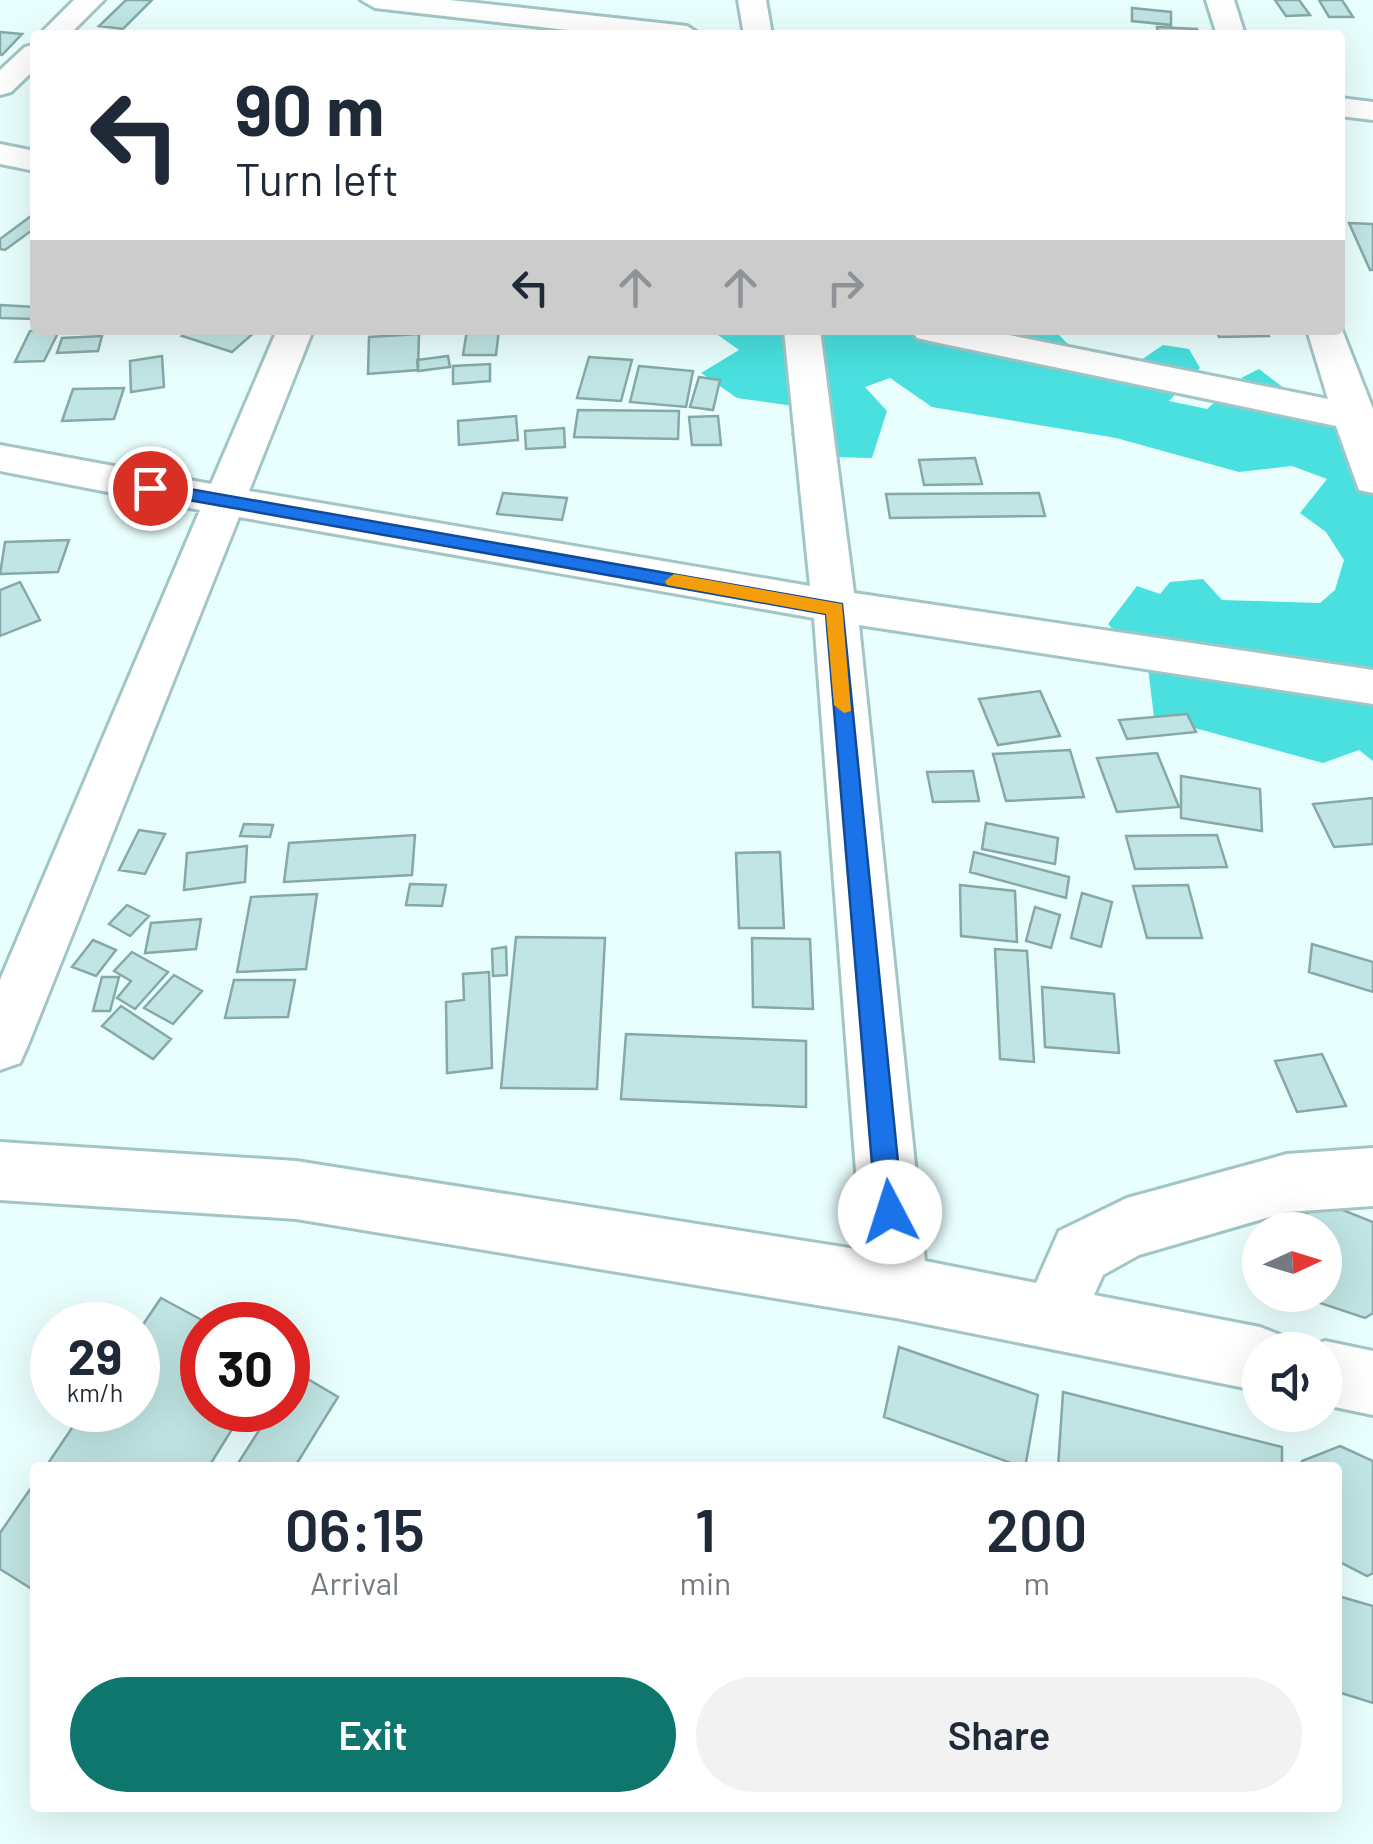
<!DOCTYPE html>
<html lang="en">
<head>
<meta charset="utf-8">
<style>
  :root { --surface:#fff; --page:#f2f2f3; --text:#1f2937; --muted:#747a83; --accent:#0f766e }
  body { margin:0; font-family:Barlow,sans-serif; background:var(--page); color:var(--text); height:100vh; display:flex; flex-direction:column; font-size:38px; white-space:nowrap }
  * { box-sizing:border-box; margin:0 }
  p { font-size:32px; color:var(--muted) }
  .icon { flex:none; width:55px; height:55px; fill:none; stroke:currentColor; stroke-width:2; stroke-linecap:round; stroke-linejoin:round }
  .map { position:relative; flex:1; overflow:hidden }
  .drawer { position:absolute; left:30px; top:1462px; width:1312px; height:350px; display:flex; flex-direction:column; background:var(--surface); border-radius:10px; box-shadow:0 10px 40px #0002 }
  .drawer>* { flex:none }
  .guide { position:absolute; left:30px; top:30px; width:1315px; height:305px; border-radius:10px; box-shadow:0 10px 40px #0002; background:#fff; color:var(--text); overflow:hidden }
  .needle { width:65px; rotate:86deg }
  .buttons { position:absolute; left:1242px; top:1212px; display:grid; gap:20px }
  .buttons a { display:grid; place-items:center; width:100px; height:100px; border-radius:50%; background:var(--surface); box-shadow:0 10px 40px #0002; font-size:50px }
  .speed { position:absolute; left:30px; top:1302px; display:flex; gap:20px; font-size:50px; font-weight:700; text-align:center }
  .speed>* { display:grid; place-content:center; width:130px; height:130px; border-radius:50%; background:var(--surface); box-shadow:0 10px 40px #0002; line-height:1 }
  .speed small { font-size:25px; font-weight:400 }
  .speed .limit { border:15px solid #d22; background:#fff; color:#111 }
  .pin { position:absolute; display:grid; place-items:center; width:85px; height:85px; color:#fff; margin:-42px; border:5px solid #fff; border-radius:50%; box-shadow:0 2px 10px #0007 }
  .me { position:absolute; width:110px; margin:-55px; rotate:355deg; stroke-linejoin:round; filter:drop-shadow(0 0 8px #0008) }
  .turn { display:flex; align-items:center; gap:35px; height:210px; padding:0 40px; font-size:45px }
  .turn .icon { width:130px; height:130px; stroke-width:2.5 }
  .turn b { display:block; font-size:70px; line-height:85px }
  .lanes { display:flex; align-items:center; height:95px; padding:0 40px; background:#0003; justify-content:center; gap:50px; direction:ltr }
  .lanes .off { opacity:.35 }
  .eta { display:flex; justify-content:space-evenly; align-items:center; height:170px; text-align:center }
  .eta b { font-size:60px; font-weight:600; line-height:70px }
  .button { display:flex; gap:20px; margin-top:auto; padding:20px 40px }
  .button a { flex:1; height:115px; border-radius:60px; background:var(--accent); color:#fff; font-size:40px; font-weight:600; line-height:115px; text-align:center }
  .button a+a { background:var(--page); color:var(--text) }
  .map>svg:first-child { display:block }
  .forest { fill:#49e0df }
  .building { fill:#c0e5e4; stroke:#85a9a8; stroke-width:2.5 }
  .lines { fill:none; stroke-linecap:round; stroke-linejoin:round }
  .street-casing { stroke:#a2c6c5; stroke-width:6 }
  .street { fill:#fff; fill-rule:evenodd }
  .route { fill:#1a73e8; stroke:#114b97; stroke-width:2.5 }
  .slow { fill:#f59e0b }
</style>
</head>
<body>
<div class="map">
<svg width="1373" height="1844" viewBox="0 0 1373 1844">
  <rect width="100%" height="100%" fill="#e9fffe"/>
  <path class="forest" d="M711 330H1054L1085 361 1056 368 1113 379 1163 345 1189 349 1200 368 1169 401 1207 409 1243 377 1259 369 1373 456V761L1359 750 1323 763 1154 717 1148 668 1108 624 1137 586 1160 594 1170 582 1203 579 1222 600 1320 603 1335 590 1344 560 1326 532 1300 513 1327 479 1292 466 1239 472 1116 438 932 407 890 378 865 387 887 411 872 458 834 457 791 435 800 407 737 398 701 373 739 350Z"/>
  <path class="building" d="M126 0H152L123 29 99 26Z
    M1275 0H1299L1310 15 1286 16Z
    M1319 0H1342L1353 17H1329Z
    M1132 8 1171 12V25L1132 21Z
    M1157 27 1197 29 1198 35H1158Z
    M0 32 22 34 2 55 0 54Z
    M31 216 35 228 5 250 0 249V239Z
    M1349 223 1373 224V270H1370Z
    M0 305 35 307V319L0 318Z
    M189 330H257L232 352 182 336Z
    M467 330H499L496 355H463Z
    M1216 330H1267L1269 336 1219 337Z
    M30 331H59L44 361 15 362Z
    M419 334 418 370 368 374 369 337Z
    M102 336 98 351 57 353 62 338Z
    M162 356 164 387 131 392 130 361Z
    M448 356 450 367 418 371 417 360Z
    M589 357 632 360 621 401 577 398Z
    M490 364V381L453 384V366Z
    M639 366 693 371 686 407 630 402Z
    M699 377 720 380 713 410 690 407Z
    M124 388 114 419 62 421 73 389Z
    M578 410 679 411 678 439 574 437Z
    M516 416 518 440 459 445 458 421Z
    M718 416 721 445H692L689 417Z
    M564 428 565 447 526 449 525 431Z
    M975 458 982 484 924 485 919 460Z
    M503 493 567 498 562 520 497 514Z
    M1039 493 1045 516 890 518 886 494Z
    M69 540 58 572 0 574 5 542Z
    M20 582 40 620 0 636V590Z
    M1040 691 1060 736 998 745 979 699Z
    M1187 714 1196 732 1127 739 1119 720Z
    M1070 750 1084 797 1006 801 993 754Z
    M1157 753 1179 807 1117 812 1097 758Z
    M973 771 979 801 933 802 927 772Z
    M1181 776 1260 789 1262 831 1181 818Z
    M1373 798V844L1334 847 1313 804Z
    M986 823 1058 838 1055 864 982 849Z
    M244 824 273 825 270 837 240 836Z
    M139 830 165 834 145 874 119 870Z
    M415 835 412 875 284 882 289 843Z
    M1217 835 1227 867 1135 869 1126 836Z
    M247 846 245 882 184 890 187 853Z
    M780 852 784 928H739L736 853Z
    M974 852 1069 877 1066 898 970 872Z
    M410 884 446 885 442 906 406 905Z
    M960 885 1015 891 1017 942 961 936Z
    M1188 885 1202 938H1147L1133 886Z
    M1082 893 1112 902 1101 947 1071 938Z
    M317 894 306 969 237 972 251 897Z
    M127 905 149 916 130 936 109 924Z
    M1035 907 1060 915 1051 948 1026 941Z
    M201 919 196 949 145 953 151 923Z
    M516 937 605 938 597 1089 501 1088Z
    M752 938 810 939 813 1009 753 1007Z
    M93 940 116 950 96 976 72 967Z
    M1312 944 1373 962V992L1309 972Z
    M506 947 507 975 493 976 492 949Z
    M995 949 1027 951 1034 1062 1000 1059Z
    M132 952 168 972 135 1009 117 998 131 981 114 971Z
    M489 972 492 1068 447 1073 446 1002 464 1000 463 974Z
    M174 975 202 991 173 1024 144 1008Z
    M102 977H119L110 1011H93Z
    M234 980H295L288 1017 225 1018Z
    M1042 987 1114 994 1119 1053 1045 1047Z
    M121 1006 171 1039 153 1059 102 1026Z
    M626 1034 806 1041V1107L621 1099Z
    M1322 1054 1346 1106 1297 1112 1275 1061Z
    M1325 1203 1373 1222V1313L1365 1318 1320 1303 1314 1295H1325V1230H1292V1222Z
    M161 1298 211 1325H202V1410H244L208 1468H45L84 1410H138V1332Z
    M899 1347 1038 1395 1025 1468 884 1417Z
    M296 1372 338 1397 294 1468H235L272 1410H288V1385Z
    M1063 1392 1282 1447V1468H1058Z
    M1340 1446 1373 1461V1573L1367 1576 1338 1561V1468H1301L1302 1461Z
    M35 1482V1591L0 1569V1533Z
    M1338 1596 1373 1606V1703L1338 1692Z"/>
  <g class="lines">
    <g class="street-casing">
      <path id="street" d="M74 0H104L69 35H39Z
        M361 0H450L687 26 701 35H611L375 8Z
        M738 0H766L772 35H744Z
        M1206 0H1234L1245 35H1217Z
        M35 44V69L11 92 0 95V70L25 47Z
        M1340 98 1373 102V120L1340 116Z
        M0 144 35 151V171L0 164Z
        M1340 325 1373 409V493L1359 490 1336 426 930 341 917 338 912 330H984L1328 399 1307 330H1340Z
        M277 330H313L249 491 810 586 784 330H820L854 593 1373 670V704L859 625 925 1261 1036 1283 1059 1231 1127 1198 1287 1154 1373 1148V1206L1287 1212 1139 1255 1103 1275 1094 1295 1260 1327 1283 1336 1288 1350H1260V1391L896 1318 296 1219 0 1200V1142L296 1161 862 1250 814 618 239 517 28 1045 20 1063 0 1070V980L200 510 0 471V445L211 484Z
        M1325 1341 1373 1351V1415L1325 1405V1350H1303Z"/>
    </g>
    <use href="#street" class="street"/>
  </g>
  <path class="route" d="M150 482 842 604 903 1212 899 1221 890 1224 880 1221 876 1212 826 614 144 492 141 488Z"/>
  <path class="slow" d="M674 574 842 604 851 711 844 713 834 705 826 614 667 585 665 581Z"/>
</svg>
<div class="buttons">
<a><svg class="needle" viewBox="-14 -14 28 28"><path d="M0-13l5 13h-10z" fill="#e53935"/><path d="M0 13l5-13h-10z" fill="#747a83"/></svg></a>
<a><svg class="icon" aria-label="sound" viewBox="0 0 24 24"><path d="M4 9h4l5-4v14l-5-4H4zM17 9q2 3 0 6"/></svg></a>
</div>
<div class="speed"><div>29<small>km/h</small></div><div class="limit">30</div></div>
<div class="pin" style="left:150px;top:488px;background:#d93025"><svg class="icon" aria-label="arrive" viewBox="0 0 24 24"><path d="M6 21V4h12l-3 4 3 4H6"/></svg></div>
<svg class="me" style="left:890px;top:1212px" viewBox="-20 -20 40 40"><circle r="19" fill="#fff"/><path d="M0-13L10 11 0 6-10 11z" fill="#1a73e8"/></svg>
<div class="guide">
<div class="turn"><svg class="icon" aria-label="left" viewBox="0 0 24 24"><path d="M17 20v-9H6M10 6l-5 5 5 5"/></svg><div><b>90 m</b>Turn left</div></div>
<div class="lanes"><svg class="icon" aria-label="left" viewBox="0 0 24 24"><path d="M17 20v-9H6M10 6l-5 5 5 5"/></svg><svg class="icon off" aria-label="ahead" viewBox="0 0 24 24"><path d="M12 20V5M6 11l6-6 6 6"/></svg><svg class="icon off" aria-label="ahead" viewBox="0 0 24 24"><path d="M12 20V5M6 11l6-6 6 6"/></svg><svg class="icon off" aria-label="right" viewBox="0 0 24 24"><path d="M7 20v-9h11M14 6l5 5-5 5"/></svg></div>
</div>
<section class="drawer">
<div class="eta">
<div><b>06:15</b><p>Arrival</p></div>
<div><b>1</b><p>min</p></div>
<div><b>200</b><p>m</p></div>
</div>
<div class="button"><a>Exit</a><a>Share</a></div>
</section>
</div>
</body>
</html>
